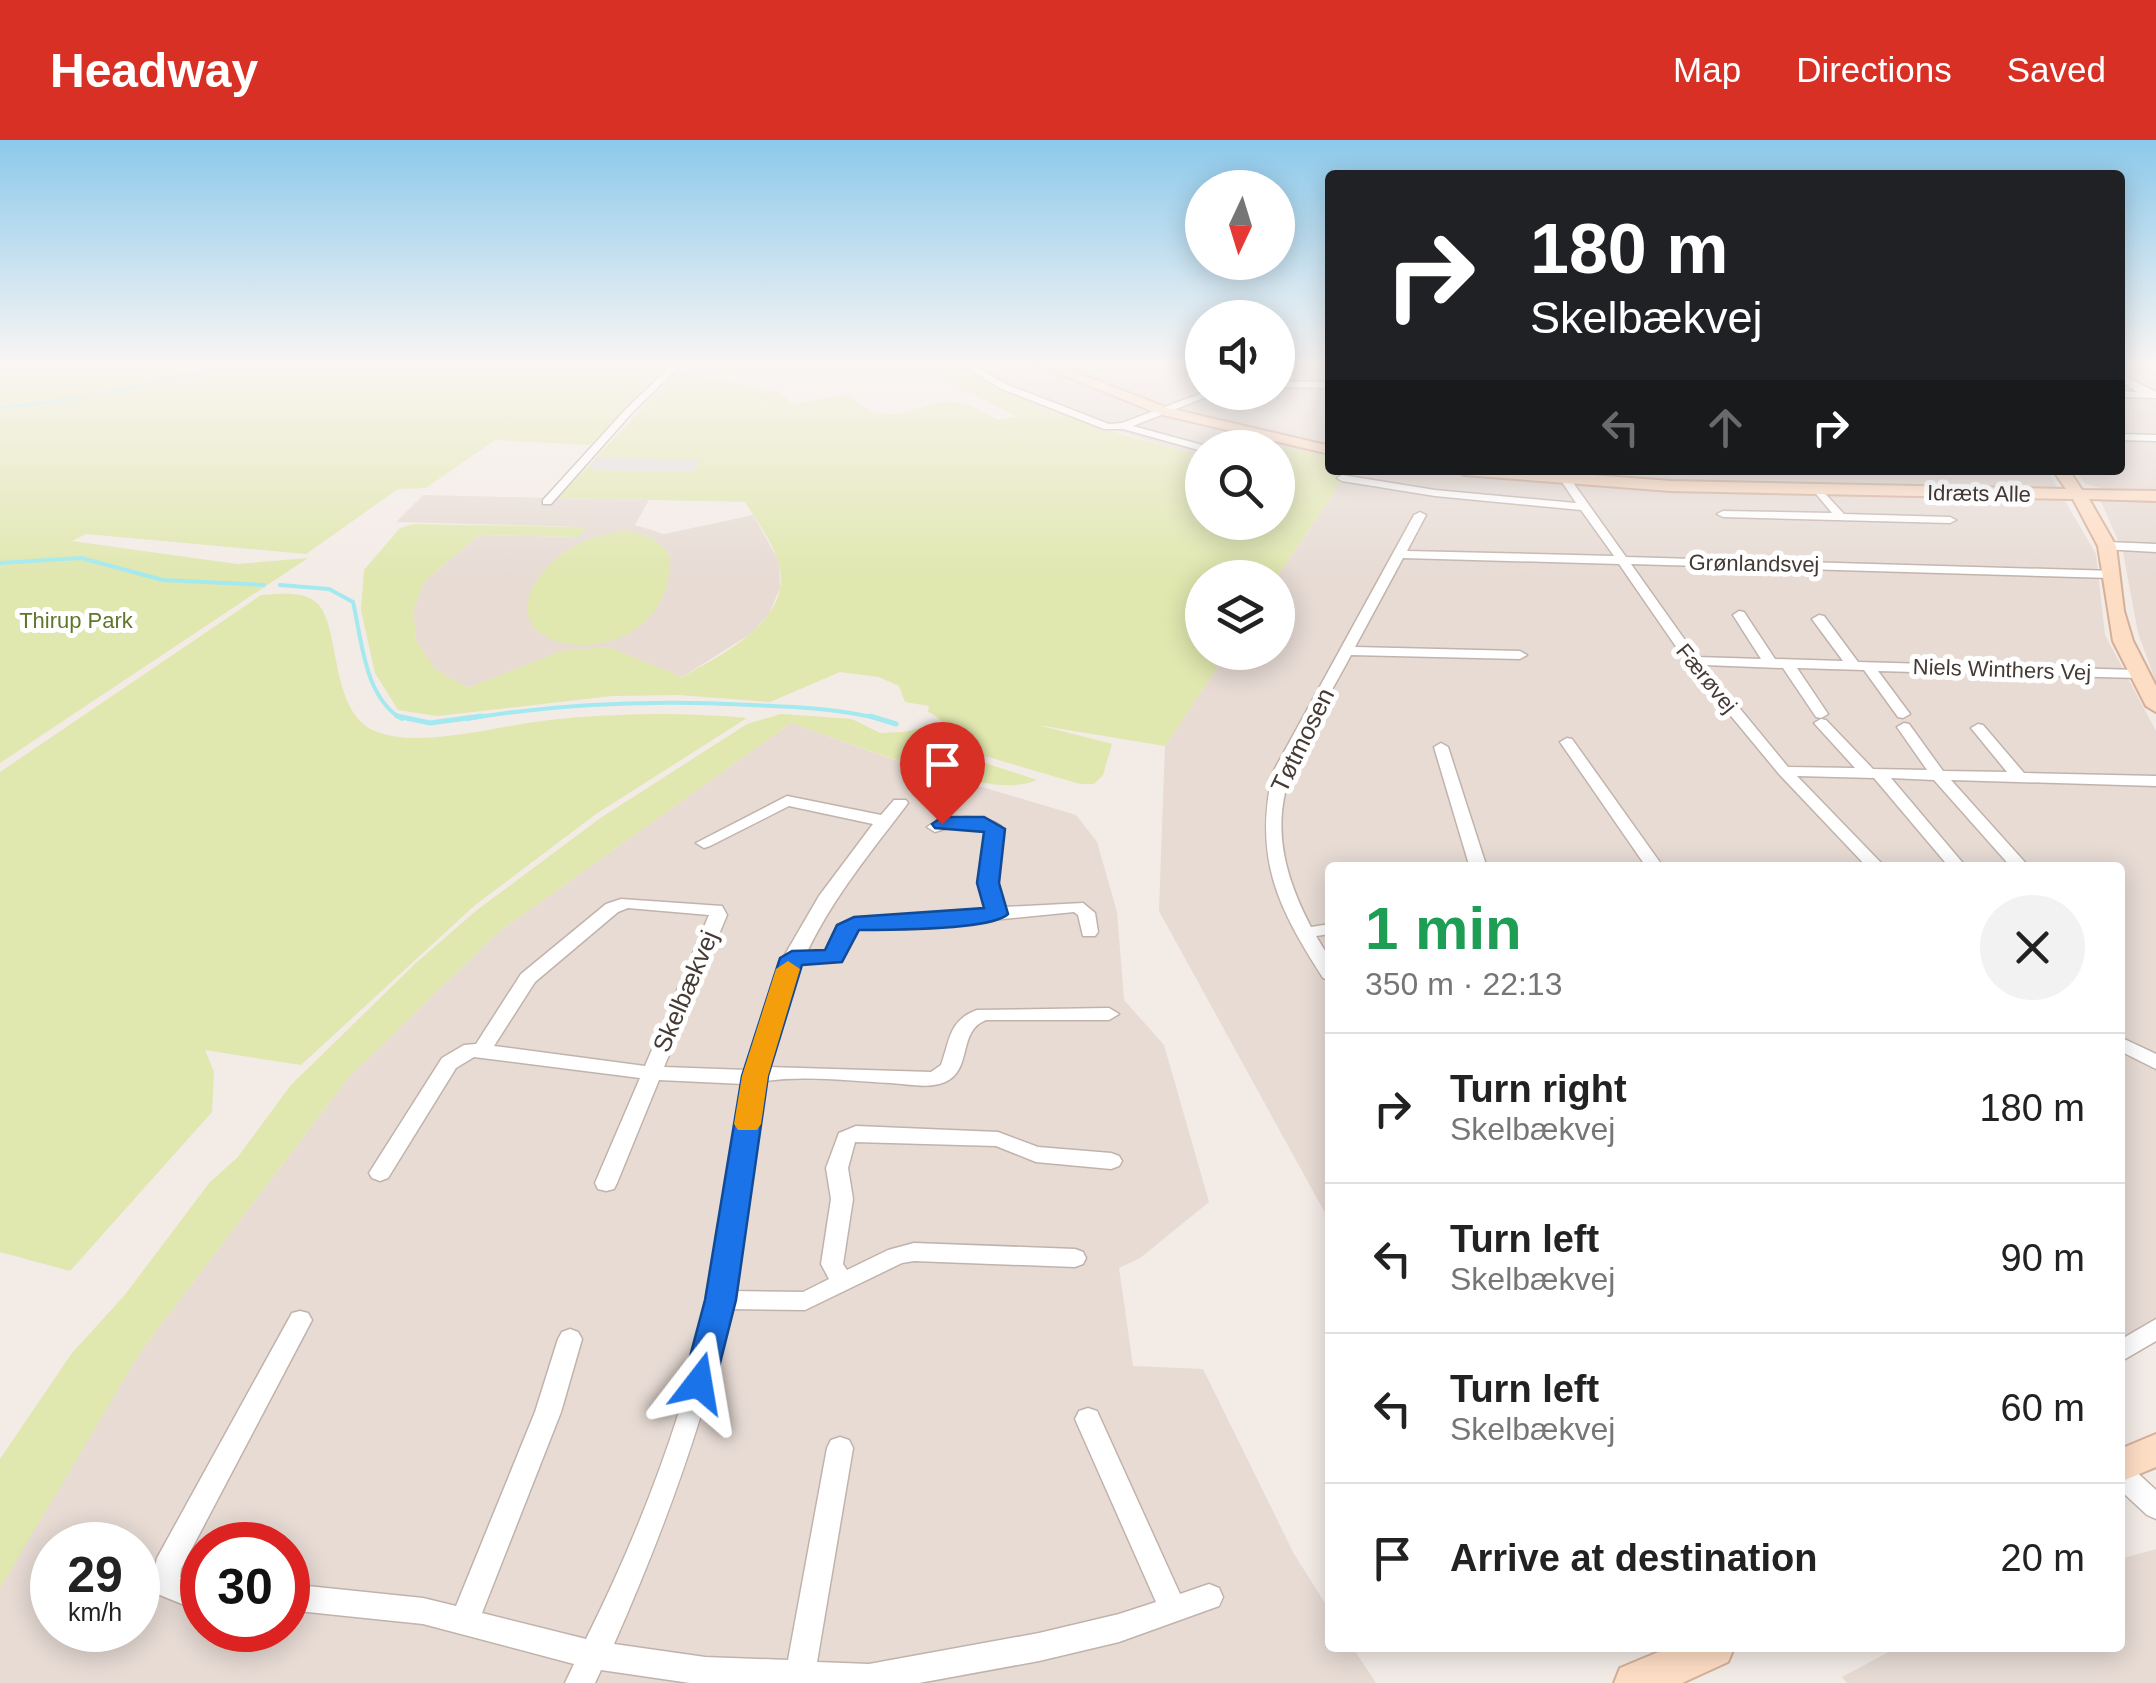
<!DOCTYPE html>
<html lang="en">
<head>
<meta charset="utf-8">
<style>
  :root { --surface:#fff; --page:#f2f2f2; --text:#222; --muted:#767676; --line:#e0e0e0; --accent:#d93025 }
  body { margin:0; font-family:Arial,sans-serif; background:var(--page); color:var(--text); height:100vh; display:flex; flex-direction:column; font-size:38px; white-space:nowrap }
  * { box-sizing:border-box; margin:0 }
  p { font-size:32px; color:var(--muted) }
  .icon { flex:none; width:55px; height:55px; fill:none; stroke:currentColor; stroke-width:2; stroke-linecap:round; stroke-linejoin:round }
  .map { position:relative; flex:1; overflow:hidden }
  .drawer { position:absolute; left:1325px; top:722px; width:800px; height:790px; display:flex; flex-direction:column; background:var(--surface); border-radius:10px; box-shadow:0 5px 25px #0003 }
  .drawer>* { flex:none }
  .top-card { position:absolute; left:1325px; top:30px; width:800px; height:305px; border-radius:10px; box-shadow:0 5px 25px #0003; background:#202124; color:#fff; overflow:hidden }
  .needle { width:65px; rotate:184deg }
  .controls { position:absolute; left:1185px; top:30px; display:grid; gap:20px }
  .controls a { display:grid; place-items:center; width:110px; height:110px; border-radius:50%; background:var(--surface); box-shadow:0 5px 25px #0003; font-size:50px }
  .speed { position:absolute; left:30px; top:1382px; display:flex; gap:20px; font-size:50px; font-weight:700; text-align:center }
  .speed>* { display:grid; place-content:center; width:130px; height:130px; border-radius:50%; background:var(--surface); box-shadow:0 5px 25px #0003; line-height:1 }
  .speed small { font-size:25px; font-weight:400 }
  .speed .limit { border:15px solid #d22; background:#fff; color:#111 }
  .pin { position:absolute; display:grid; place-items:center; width:85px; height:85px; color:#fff; margin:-102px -42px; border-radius:50% 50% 50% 0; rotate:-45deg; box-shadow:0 0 10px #0007 }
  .pin .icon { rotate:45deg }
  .me { position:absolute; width:110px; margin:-55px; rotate:14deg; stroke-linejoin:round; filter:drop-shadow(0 0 8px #0008) }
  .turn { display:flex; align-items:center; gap:35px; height:210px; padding:0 40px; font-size:45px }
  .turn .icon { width:130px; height:130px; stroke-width:2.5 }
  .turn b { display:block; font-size:70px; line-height:85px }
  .lanes { display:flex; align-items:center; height:95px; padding:0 40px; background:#0003; justify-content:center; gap:50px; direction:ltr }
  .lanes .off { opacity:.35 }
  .round { display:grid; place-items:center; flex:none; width:105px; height:105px; border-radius:52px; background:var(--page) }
  .headline { display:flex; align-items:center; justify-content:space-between; height:170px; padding:0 40px }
  h1 { font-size:60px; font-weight:800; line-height:75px; color:#1e9e55 }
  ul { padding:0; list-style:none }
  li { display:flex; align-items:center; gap:30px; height:150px; padding:0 40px; border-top:2px solid var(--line) }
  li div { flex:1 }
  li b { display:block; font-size:38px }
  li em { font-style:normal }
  header { display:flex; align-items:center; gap:60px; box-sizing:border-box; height:140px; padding:0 50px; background:var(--accent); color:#fff }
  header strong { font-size:48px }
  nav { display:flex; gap:55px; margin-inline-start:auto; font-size:35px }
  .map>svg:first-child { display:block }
  .residential { fill:#e7dbd4; fill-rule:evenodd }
  .green { fill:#e0e7af }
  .parking { fill:#e1dcdb }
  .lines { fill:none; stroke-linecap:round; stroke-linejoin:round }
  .stream-far2 { stroke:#a3e9ef; stroke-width:2.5 }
  .stream-far1 { stroke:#a3e9ef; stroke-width:4 }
  .stream { stroke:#a3e9ef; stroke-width:5 }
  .street-casing { stroke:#c1b3ac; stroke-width:3 }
  .secondary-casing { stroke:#d5b099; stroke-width:4 }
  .street { fill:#fff; fill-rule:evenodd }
  .secondary { fill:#feddc5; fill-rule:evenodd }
  .route { fill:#1a73e8; stroke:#114b97; stroke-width:2.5 }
  .slow { fill:#f59e0b }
  .labels { text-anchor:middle; stroke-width:10; stroke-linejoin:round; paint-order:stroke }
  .far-street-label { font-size:22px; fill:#453a35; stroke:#fff }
  .far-park-label { font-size:22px; fill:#60762a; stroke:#fff }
  .street-label { font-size:25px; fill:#453a35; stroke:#fff }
</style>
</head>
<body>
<header>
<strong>Headway</strong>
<nav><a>Map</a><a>Directions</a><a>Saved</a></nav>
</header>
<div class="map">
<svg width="2156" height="1543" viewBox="0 0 2156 1543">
  <rect width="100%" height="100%" fill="#f3ebe6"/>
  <path class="residential" d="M952 222H1202V252H1278V222H1330V316L1245 300 1225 307 1202 308 1200 317 1038 266Z
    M2120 222H2156V353L2100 348 2086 344 2074 330H2120Z
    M1349 330H2047L2096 414 2105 495 2156 591V1182L2120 1205V728H1330V1082L1159 771 1165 606 1227 513 1278 512 1277 437Z
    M423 355 649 360 635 385 664 394 753 375 779 421 780 448 769 474 752 493 682 537 608 507 561 511 468 548 435 530 416 500 413 469 425 441 479 395 578 397 585 387 396 382Z
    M2100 359 2156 361V542L2138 493 2123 412Z
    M791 583 912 626 1076 675 1097 702 1117 772 1124 860 1164 905 1209 1062 1140 1118 1119 1128 1133 1226 1203 1229 1294 1414 1330 1471V1508H1353L1376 1543H0V1448L17 1415 141 1211 348 938 497 793ZM52 1405H138V1490H52ZM202 1405H288V1490H202Z
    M2156 1409V1543H1847L1842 1537 1896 1508H2120V1419Z"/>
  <path class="green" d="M0 222H676L590 305 495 300 426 348 398 349 306 414 86 394 72 401 237 424 308 418 0 623Z
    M927 222H951L1038 266 1107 290 1202 316V382H1278V308L1225 307 1244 300 1330 316V330H1349L1277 437 1202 438V512L1227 513 1165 606 1038 585 1112 604 1103 635 1094 644H1080L968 611C952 599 947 580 928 572L929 566 905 562 899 546 879 537 840 532 770 562 678 555 612 556 437 576 398 570 375 533 361 470 364 430 400 388 414 384 586 387 579 397 479 395 425 441 413 469 416 500 436 530 468 548 561 511 608 507 682 537C723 514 799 478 777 418 770 398 756 380 745 362L558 358 676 232 777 250 793 264 849 254C892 300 922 252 963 263 975 266 988 275 999 280L1016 276 946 241Z
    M622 391C643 392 658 399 670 415 675 539 480 523 538 439 560 408 586 398 622 391Z
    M261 455C277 454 299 451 313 460 343 478 326 573 377 592 423 609 500 585 550 580 616 573 681 572 747 578L596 674 474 766 301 925 205 910 214 932 212 972 70 1131 0 1112V632Z
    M781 574 852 579 880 593 904 592 932 585V611L922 629 791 583 497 793 348 938 141 1211 0 1448V1319L72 1213 124 1156 210 1042 237 1018 291 945 417 822 477 770 599 679 747 584Z
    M963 621H979L1037 640C1008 652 975 641 946 633L949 627Z"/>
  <path class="parking" d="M598 317 700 320 693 332 588 330Z"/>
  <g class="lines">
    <path class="stream-far2" d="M102 254 250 222
      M0 268 81 258"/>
    <path class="stream-far1" d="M0 423 81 418 163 440 264 445
      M280 445 329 449 353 462C362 500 364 557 402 579
      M467 579C561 563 656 560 751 565 794 567 837 568 880 579"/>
    <path class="stream" d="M397 576 430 583 482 576
      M870 576 896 584"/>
    <g class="street-casing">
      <path id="street" d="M675 222H684L631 274 551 364H543V360L625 270Z
        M956 222H967L1008 245 1109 284 1122 283 1205 252H1219L1133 286 1206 306 1202 311 1123 289H1104L1002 249Z
        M1192 222H1202V228Z
        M2120 234 2156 252V258L2120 257V251L2137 252 2120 241Z
        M1278 241 1330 242V248L1278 247Z
        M2120 294 2156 295V301L2120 300Z
        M1554 330H1564L1626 417 2115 431 2117 434 2111 438 1631 424 1697 517 1761 519 1733 475 1739 471 1744 472 1775 519 1843 521 1812 479 1819 475 1824 476 1858 522 2138 530 2145 534 2138 538 1878 531 1910 574 1903 578 1898 577 1864 530 1797 528 1828 574 1821 578 1816 577 1783 528 1704 525 1788 627 1855 628 1814 583 1821 579 1826 580 1873 629 1927 630 1897 587 1904 583 1909 584 1943 631 2007 632 1971 588 1978 584 1983 585 2024 633 2156 636V646L1951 640 2030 728H2012L1934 640 1891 638 1967 728H1950L1874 638 1797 636 1886 728H1868L1779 634 1688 524 1619 424 1403 418 1355 507 1520 511 1527 515 1520 519 1351 515C1295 620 1249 668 1311 787L1330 784V794L1316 796 1330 819V840L1323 838C1278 768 1253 718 1273 632L1414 375 1420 372 1426 375 1407 411 1614 416 1581 370 1435 356 1342 341 1337 338 1342 335 1435 350 1576 363Z
        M1818 346 1844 374 1950 377 1956 380 1950 383 1723 377 1717 374 1723 371 1832 373 1812 349Z
        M2107 402 2156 404V412L2103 409 2101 406Z
        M1567 598 1572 599 1664 728H1647L1560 602Z
        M1441 603 1448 607 1487 728H1470L1434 607Z
        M787 656 881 675 894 660H906L908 663C871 712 834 756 807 812L826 811 839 785 854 779 930 776 987 769 979 743 985 690 951 687 935 692 927 687C945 674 983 674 1001 686L997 743 1004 767 1083 763 1095 773 1098 792 1095 796H1083L1078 775 1074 772 930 786 858 789 853 792 839 820 801 823 788 857 768 927 931 932 941 925C950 900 949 880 977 870L1109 868 1119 874 1109 880H986C957 891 973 930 945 942 929 949 908 944 891 943 850 941 805 935 765 941L734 1151 803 1152 829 1139 821 1124 831 1059 826 1028 839 993 856 986 998 992 1038 1007 1111 1013 1119 1016 1122 1021 1119 1026 1111 1029 1036 1022 996 1006 855 1002 848 1028 853 1059 843 1124 847 1130 888 1110 914 1103 1075 1109 1083 1112 1086 1118 1083 1124 1075 1127 914 1121 902 1123 805 1170 730 1169C703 1285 662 1395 614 1504L705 1517 788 1520 827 1308 831 1300 840 1297 849 1300 853 1308 817 1522 869 1524 1039 1493 1119 1474 1156 1462 1075 1279 1079 1271 1088 1268 1097 1271 1180 1454 1209 1444 1219 1448 1223 1457 1219 1466 1119 1502 1039 1521 919 1543H690L601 1530 595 1543H565L574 1524 423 1484 288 1470V1444L423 1458 456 1466 535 1272 558 1199 562 1192 570 1189 578 1192 582 1199 561 1272 482 1473 586 1499C640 1391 685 1273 710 1155 725 1085 729 1013 744 944L659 940 617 1043 614 1049 606 1051 598 1049 595 1043 640 938 474 917 456 928 388 1038 380 1041 372 1038 369 1033 442 918 464 905 476 904 521 834 606 764 621 759 722 766 727 775 664 927 747 930 769 857 784 820 783 818 819 756 873 684 789 666 710 706 704 708 696 703ZM628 768 709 775 645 926 494 906 535 842 618 772Z
        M2120 897 2156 914V929L2120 911Z
        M300 1171 308 1173 312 1180 181 1429 180 1437 202 1439V1465L182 1464 155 1453 151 1444 157 1418 292 1173Z
        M2156 1179V1201L2120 1222V1200Z
        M2120 1322 2129 1325 2156 1350V1379L2147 1375 2120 1350Z"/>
    </g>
    <g class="secondary-casing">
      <path id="secondary" d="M1031 222H1049L1168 268 1330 306V314L1159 274Z
        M1456 330H1524L1671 341 2066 349 2053 330H2069L2082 350 2156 351V361L2089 359 2116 406 2124 471 2133 501 2156 546V572L2146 566 2113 501 2098 406 2073 359 1671 351 1464 335Z
        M2156 1294V1327L2120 1342V1309Z
        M1668 1508H1734L1728 1522 1682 1543H1614L1620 1528Z"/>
    </g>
    <use href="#street" class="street"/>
    <use href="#secondary" class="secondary"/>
  </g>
  <linearGradient id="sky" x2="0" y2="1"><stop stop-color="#8cc9eb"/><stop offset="0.51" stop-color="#faf6f4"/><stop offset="1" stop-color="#faf6f4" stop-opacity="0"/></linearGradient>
  <rect width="2156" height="438" fill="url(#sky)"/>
  <path class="route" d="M942 677H984L1005 689 999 743 1008 774C992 790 888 790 859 790L842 822 802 825 768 936 736 1160 715 1243 710 1252 699 1256 688 1252 683 1243 705 1160 742 936 780 818 792 811 825 810 837 785 854 777 984 768 977 743 984 692 935 688 932 684Z"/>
  <path class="slow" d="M788 821 800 829 768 936 761 984 757 990H738L734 984 742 936 776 829Z"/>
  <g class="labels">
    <g class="far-street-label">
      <text transform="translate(1979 353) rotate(1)" y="8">Idræts Alle</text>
      <text transform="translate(1754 423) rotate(1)" y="8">Grønlandsvej</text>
      <text transform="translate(2002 529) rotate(2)" y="8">Niels Winthers Vej</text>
      <text transform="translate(1707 538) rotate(51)" y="8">Færøvej</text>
    </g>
    <g class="far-park-label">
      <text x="76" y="488">Thirup Park</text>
    </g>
    <g class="street-label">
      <text transform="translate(1302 600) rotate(-64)" y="9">Tøtmosen</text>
      <text transform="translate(685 851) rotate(-67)" y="9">Skelbækvej</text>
    </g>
  </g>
</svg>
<div class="controls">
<a><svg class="needle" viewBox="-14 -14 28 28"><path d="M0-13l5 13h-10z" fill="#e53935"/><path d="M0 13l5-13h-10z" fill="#767676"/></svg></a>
<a><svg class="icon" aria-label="sound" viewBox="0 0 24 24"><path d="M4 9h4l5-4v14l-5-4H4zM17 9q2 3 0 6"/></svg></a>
<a><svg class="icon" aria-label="search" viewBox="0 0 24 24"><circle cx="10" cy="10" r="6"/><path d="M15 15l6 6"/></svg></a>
<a><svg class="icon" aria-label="layers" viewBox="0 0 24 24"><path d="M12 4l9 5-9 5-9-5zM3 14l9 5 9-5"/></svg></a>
</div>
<div class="speed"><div>29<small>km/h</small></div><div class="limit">30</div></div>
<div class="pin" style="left:942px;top:684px;background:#d93025"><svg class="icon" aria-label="arrive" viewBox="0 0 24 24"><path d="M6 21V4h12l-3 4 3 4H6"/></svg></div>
<svg class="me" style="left:699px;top:1243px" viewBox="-20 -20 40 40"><path d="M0-17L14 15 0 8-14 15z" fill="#1a73e8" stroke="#fff" stroke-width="4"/></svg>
<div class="top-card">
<div class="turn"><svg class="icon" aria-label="right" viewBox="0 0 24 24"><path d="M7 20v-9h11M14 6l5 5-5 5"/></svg><div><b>180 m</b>Skelbækvej</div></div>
<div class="lanes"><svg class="icon off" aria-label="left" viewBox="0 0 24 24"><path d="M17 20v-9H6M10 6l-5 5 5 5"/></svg><svg class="icon off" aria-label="ahead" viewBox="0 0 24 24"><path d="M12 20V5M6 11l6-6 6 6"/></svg><svg class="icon" aria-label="right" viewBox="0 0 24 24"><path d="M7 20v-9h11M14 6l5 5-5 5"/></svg></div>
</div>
<section class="drawer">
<div class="headline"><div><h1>1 min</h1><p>350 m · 22:13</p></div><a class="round"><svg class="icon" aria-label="close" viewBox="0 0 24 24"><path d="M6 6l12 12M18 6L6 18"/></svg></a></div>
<ul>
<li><svg class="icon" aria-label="right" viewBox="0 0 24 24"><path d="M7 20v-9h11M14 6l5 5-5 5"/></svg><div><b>Turn right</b><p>Skelbækvej</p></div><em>180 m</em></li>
<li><svg class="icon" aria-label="left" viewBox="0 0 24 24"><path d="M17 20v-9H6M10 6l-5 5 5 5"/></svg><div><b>Turn left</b><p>Skelbækvej</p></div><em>90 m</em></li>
<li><svg class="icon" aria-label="left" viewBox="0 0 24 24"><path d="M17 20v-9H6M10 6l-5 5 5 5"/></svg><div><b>Turn left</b><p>Skelbækvej</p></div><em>60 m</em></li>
<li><svg class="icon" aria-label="arrive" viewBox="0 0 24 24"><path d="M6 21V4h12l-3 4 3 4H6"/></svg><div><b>Arrive at destination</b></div><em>20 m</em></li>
</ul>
</section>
</div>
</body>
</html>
